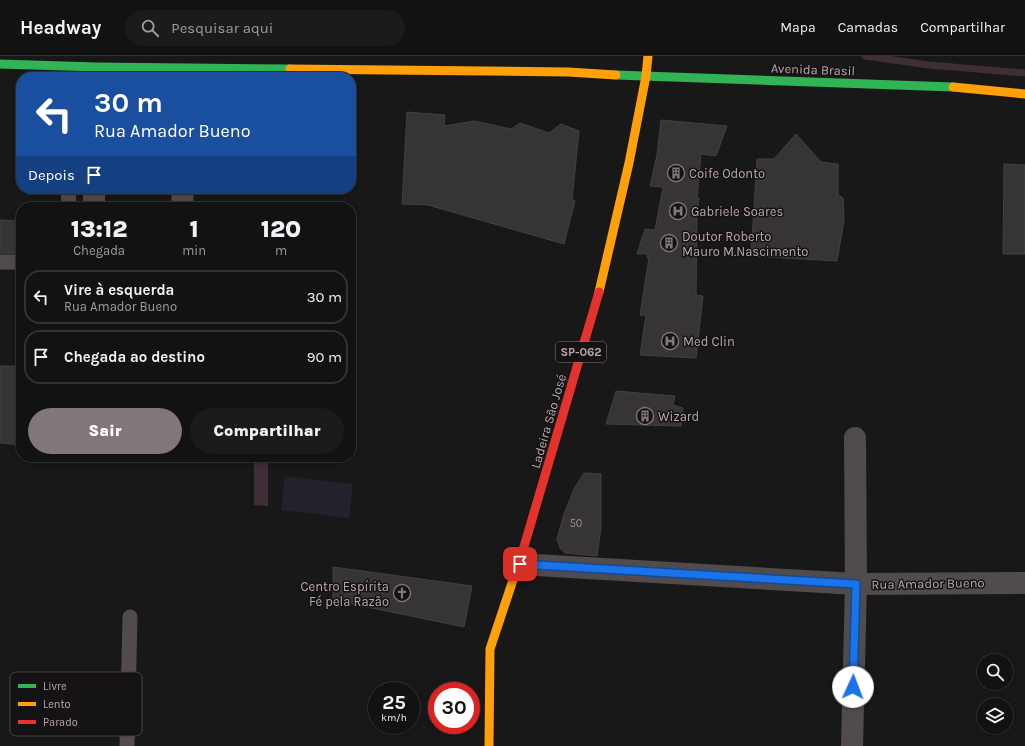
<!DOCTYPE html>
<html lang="pt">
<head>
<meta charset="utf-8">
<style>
  :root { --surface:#121212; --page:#1b1b1b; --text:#f1f3f6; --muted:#9c9e9f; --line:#313232; --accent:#81767a }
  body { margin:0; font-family:Karla,sans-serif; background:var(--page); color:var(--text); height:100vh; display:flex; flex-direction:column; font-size:15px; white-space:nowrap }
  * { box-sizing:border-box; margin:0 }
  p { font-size:13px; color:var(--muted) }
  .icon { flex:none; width:22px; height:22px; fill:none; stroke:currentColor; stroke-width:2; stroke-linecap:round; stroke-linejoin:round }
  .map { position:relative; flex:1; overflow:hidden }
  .side { position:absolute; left:16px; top:146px; width:340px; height:260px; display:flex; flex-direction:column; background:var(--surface); border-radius:16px; box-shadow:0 2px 6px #0003,0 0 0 1px var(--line) }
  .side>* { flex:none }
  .top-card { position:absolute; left:16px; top:16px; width:340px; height:122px; border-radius:16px; box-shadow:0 2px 6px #0003,0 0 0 1px var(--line); background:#1a4fa0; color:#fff; overflow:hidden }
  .buttons { position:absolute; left:977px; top:598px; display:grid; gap:8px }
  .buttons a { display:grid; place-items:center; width:36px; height:36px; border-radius:50%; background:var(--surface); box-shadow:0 2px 6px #0003,0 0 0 1px var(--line); font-size:20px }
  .speed { position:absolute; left:368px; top:626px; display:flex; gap:8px; font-size:20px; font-weight:700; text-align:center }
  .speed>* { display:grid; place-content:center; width:52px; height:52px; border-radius:50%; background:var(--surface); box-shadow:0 2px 6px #0003,0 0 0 1px var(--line); line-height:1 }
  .speed small { font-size:10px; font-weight:400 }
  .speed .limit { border:6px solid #d22; background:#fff; color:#111 }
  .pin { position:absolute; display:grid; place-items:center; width:34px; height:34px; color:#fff; margin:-17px; border-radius:8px; box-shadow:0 2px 6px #0006 }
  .me { position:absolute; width:44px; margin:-22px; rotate:2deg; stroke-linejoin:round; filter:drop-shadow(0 0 3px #0008) }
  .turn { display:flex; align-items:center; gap:14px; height:84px; padding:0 12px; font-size:18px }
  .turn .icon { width:52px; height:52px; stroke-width:2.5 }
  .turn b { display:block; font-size:28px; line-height:34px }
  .then { display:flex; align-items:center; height:38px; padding:0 12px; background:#0003; gap:8px; font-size:15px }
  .eta { display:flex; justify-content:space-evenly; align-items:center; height:68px; text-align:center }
  .eta b { font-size:24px; font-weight:800; line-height:28px }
  .action { display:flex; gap:8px; margin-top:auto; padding:8px 12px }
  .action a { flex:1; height:46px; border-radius:24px; background:var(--accent); color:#fff; font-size:16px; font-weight:800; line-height:46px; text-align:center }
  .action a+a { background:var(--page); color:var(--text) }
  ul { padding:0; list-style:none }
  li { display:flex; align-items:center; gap:12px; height:54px; margin:0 8px 6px; padding:0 4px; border:2px solid var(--line); border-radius:16px }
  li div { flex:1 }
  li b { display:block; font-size:15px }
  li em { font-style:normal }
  header { display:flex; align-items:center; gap:24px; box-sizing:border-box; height:56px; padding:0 20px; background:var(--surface); border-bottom:1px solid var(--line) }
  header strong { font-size:19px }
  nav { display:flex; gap:22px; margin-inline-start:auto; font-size:14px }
  .search { width:280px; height:36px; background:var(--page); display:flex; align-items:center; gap:10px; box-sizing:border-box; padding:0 14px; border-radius:22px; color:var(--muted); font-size:15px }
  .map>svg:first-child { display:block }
  .green { fill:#23222c }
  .water { fill:#3f2d38 }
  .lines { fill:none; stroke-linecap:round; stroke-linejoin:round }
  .stream { stroke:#3f2d38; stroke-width:7 }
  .building { fill:#363434; stroke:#444041 }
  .lane { stroke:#514b4d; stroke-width:15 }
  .street { stroke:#514b4d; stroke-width:22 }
  .fast { stroke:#30b455; stroke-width:9 }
  .slow { stroke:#ff9f0a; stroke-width:9 }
  .jam { stroke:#e5322d; stroke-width:9 }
  .route-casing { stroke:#114b97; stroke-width:10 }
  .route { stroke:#1a73e8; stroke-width:7 }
  .labels { text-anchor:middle; stroke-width:3; stroke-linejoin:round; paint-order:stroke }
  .number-label { font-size:11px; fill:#998b90 }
  .shield { fill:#141212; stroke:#887b7f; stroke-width:1 }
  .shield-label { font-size:12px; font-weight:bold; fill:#baa8ae }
  .street-label { font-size:13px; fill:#baa8ae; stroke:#141212 }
  .poi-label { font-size:13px; fill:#baa8ae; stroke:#141212; text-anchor:start }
  .key { fill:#141212; stroke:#463f41; stroke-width:1 }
  .key-label { font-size:11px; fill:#baa8ae }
</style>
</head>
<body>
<header>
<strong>Headway</strong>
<div class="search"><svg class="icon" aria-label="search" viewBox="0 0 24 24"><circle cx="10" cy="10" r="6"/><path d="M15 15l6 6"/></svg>Pesquisar aqui</div>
<nav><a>Mapa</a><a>Camadas</a><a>Compartilhar</a></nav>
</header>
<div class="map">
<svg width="1025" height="690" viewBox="0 0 1025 690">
  <rect width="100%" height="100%" fill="#181818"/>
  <path class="green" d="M285 420 353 428 349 462 281 454Z"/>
  <path class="water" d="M254 401H268V450L254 449Z"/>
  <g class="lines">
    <path class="stream" d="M865 0 929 9 1025 17"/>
  </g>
  <path class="building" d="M407 56 445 59 444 70 474 65 511 73 520 67 549 77 561 68 579 75 572 144 575 145 564 188 428 149 402 148Z
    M661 64 727 70 716 100 701 98 697 142H699L697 159 696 239 703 240 696 302 640 299 646 259H640L649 202H647L648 198H637L645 173 655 174 663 131 650 130 657 99Z
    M796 78 821 106 838 108V139L843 142 844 165 837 205 751 200 757 103H774Z
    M1004 108 1025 109V198H1003Z
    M0 164 21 165V197H0Z
    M0 310H21V389L0 387Z
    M616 335 675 340 673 349 683 352 681 370 606 368Z
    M584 417 601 418V472L597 500 565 497 560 492 557 483 564 458 574 433Z
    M333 511 472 530 464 571 333 544Z"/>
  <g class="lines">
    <path class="lane" d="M68 151 69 133
      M0 206H21
      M127 690 130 561"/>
    <path class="street" d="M94 151V133
      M182 151 183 133
      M519 508 856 528 1025 527
      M852 690 856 528 855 382"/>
    <path class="fast" d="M0 8 96 11 290 13
      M616 19 953 31"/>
    <path class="slow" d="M290 13 568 16 616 19
      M953 31 1025 38
      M599 236 629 107 646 20 648 0
      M489 690 490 593 523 494"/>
    <path class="jam" d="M523 494 599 236"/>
  </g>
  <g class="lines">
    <g class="route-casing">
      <path id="route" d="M520 508 856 528 853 631"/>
    </g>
    <use href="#route" class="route"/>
  </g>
  <defs>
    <g id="building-ring" transform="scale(0.9)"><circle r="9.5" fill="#141212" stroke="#81767a" stroke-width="1.5"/><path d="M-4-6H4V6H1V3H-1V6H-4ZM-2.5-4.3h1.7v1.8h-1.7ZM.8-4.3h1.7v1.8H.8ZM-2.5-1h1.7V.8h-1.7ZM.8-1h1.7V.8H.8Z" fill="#81767a"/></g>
    <g id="hospital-ring" transform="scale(0.9)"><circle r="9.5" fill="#141212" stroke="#81767a" stroke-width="1.5"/><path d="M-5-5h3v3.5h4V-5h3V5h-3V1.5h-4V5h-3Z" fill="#81767a"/></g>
    <g id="church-ring" transform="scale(0.9)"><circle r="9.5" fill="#141212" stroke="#81767a" stroke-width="1.5"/><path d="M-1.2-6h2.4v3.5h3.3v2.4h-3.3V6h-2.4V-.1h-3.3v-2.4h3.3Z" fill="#81767a"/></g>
  </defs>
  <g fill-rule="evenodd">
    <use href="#building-ring" x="676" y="117"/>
    <use href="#hospital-ring" x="678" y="155"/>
    <use href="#building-ring" x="669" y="187"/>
    <use href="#hospital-ring" x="670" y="285"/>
    <use href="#building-ring" x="645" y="360"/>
    <use href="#church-ring" x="402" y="537"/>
  </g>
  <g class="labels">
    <g class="number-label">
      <text x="576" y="471">50</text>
    </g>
    <rect class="shield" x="556" y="286" width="50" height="20" rx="3"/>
    <g class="shield-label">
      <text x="581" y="300">SP-062</text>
    </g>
    <g class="street-label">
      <text transform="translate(813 13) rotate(2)" y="5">Avenida Brasil</text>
      <text transform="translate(548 365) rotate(-74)" y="5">Ladeira São José</text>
      <text transform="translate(928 527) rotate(-1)" y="5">Rua Amador Bueno</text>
    </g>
    <g class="poi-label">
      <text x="689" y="122">Coife Odonto</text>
      <text x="691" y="160">Gabriele Soares</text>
      <text x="682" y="185">Doutor Roberto<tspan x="682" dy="15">Mauro M.Nascimento</tspan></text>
      <text x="683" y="290">Med Clin</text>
      <text x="658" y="365">Wizard</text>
      <text x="389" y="535" text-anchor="end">Centro Espírita<tspan x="389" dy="15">Fé pela Razão</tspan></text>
    </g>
  </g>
  <rect x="10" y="616" width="132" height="64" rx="6" class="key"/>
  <rect x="18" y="628" width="18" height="4" fill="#30b455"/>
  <rect x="18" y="646" width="18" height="4" fill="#ff9f0a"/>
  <rect x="18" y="664" width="18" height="4" fill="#e5322d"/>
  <g class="key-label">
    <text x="43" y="634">Livre</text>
    <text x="43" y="652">Lento</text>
    <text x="43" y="670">Parado</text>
  </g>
</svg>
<div class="buttons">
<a><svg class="icon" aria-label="search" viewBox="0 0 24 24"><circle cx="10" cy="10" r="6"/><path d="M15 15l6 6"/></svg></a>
<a><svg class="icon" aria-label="layers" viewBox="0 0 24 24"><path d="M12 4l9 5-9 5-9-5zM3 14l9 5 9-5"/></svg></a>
</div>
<div class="speed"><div>25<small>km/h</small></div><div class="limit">30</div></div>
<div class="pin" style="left:520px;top:508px;background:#d93025"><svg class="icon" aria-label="arrive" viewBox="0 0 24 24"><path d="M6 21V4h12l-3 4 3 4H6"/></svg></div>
<svg class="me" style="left:853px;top:631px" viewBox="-20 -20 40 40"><circle r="19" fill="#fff"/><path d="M0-13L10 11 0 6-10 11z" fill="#1a73e8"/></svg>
<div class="top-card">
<div class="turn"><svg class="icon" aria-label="left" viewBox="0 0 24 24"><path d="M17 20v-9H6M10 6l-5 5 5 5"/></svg><div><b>30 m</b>Rua Amador Bueno</div></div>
<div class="then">Depois<svg class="icon" aria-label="arrive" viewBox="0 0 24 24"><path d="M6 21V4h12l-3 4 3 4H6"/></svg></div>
</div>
<section class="side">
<div class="eta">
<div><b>13:12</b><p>Chegada</p></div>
<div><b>1</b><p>min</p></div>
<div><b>120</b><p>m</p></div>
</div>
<ul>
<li><svg class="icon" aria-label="left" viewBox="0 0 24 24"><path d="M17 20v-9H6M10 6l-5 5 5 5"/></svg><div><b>Vire à esquerda</b><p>Rua Amador Bueno</p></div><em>30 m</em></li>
<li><svg class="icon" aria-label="arrive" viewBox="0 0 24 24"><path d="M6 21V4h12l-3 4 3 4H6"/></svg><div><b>Chegada ao destino</b></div><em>90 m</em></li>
</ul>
<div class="action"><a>Sair</a><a>Compartilhar</a></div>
</section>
</div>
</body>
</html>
